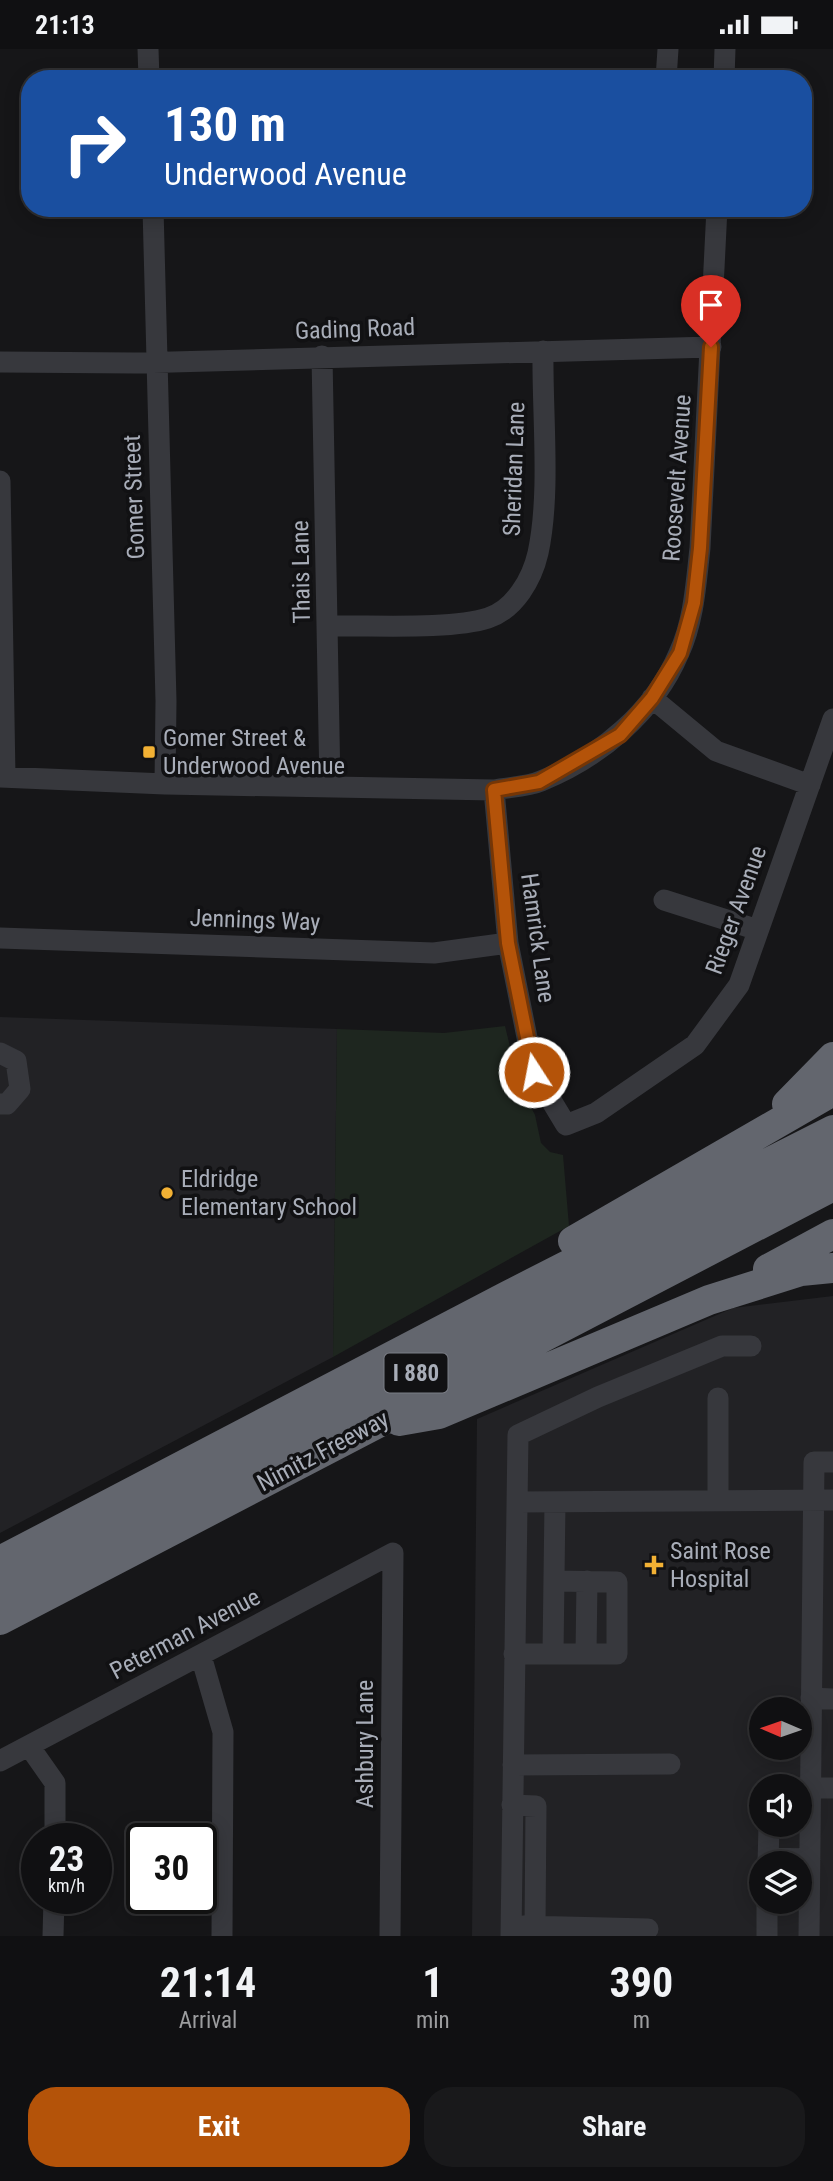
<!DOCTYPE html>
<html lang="en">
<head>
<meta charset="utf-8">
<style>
  :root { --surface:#101012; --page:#19191b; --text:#f1f3f6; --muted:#9c9d9f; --line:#303032; --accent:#b45309 }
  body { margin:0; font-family:"Roboto Condensed",sans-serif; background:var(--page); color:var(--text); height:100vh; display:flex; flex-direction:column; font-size:26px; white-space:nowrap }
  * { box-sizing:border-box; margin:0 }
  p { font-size:23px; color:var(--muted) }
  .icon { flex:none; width:38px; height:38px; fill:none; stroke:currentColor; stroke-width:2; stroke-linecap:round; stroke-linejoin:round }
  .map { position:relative; height:1887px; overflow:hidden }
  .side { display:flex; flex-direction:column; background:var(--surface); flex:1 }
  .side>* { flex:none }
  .hud { position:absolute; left:21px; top:21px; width:791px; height:147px; border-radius:28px; box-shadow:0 4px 18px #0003,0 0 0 2px var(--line); background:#1a4fa0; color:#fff; overflow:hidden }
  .needle { width:46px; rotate:272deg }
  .fabs { position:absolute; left:749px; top:1648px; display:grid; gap:14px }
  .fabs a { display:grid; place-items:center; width:63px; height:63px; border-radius:50%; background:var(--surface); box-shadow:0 4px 18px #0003,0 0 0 2px var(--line); font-size:35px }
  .speed { position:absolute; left:21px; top:1774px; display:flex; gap:14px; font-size:35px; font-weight:700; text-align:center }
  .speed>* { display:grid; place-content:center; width:91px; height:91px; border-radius:50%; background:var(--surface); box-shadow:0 4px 18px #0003,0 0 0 2px var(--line); line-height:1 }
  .speed small { font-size:18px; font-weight:400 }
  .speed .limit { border:4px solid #111; border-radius:10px; background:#fff; color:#111 }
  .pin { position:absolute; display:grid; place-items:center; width:60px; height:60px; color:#fff; margin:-72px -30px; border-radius:50% 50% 50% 0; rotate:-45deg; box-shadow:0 0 7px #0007 }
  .pin .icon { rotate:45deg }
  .me { position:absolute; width:77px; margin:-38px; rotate:349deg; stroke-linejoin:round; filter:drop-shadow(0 0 5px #0008) }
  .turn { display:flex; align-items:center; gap:24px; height:147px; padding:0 28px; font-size:32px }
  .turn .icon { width:91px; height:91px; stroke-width:2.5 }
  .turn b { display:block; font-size:49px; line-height:60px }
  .eta { display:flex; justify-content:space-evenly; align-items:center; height:119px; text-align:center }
  .eta b { font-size:42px; font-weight:700; line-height:49px }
  .primary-button { display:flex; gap:14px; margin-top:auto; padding:14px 28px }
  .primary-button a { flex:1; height:80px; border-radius:28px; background:var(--accent); color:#fff; font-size:28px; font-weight:700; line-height:80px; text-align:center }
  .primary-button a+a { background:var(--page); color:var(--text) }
  .status { display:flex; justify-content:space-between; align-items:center; height:49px; padding:0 35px; background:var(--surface); direction:ltr }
  .status svg { height:19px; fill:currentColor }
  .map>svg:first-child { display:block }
  .built { fill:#222225; fill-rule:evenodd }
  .green { fill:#1e261f }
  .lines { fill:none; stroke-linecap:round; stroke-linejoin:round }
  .minor { stroke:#37383d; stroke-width:21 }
  .highway { stroke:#63666e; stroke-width:30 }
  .route-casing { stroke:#753606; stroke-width:18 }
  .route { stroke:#b45309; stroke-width:12 }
  .poi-dot { fill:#f2b134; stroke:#111113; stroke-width:2.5 }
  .labels { text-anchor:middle; stroke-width:7; stroke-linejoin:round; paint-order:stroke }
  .shield { fill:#111113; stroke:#7b7e86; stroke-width:2 }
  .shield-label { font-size:23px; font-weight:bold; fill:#a8adb8 }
  .street-label { font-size:24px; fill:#a8adb8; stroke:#111113 }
  .poi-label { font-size:24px; fill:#a8adb8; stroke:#111113; text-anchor:start }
</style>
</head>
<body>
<div class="status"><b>21:13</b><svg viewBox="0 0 49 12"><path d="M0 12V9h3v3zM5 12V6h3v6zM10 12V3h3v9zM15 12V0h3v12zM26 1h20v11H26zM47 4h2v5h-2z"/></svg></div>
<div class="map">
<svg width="833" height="1887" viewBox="0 0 833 1887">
  <rect width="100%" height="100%" fill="#161618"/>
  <path class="built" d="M0 968 337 980 333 1308 0 1484Z
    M833 1247V1887H472L477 1370 733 1259ZM761 1661H800V1699H761ZM761 1738H800V1776H761ZM761 1815H800V1853H761Z"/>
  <path class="green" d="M505 977 519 1035 535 1066 541 1094 550 1103 563 1106 569 1177 333 1308 337 980 444 984Z"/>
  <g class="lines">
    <path class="minor" d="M148 0 149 30
      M666 30 668 0
      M724 30 725 0
      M153 159 166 652 165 735
      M322 307 330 737
      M0 313 135 314 711 298
      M0 432 5 728
      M329 577C371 576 451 581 488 569 515 560 532 530 538 504 551 444 542 364 543 302
      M652 649 716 702 810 736
      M0 728 165 735 494 741C509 738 527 738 541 732 600 708 654 663 679 604 694 572 696 534 700 499L717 159
      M494 741 508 894 534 1023 566 1076 596 1064 695 996 739 936 833 670
      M664 851 758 881
      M0 889 434 904 508 894
      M0 1004 16 1012 20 1040 7 1055H0
      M718 1452V1349
      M517 1453 833 1451
      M514 1605H617V1533L555 1532
      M553 1605 555 1453
      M586 1605 587 1532
      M201 1607 223 1683 222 1887
      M811 1649 833 1650
      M29 1697 55 1734V1790
      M0 1712 393 1504 390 1887
      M513 1716 670 1715
      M800 1739H833
      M512 1756 536 1757 535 1878
      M768 1809 810 1810
      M768 1815 769 1776
      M523 1877 648 1880
      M53 1887 54 1850
      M511 1887 518 1386 598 1348 722 1297H751
      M767 1887V1853
      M809 1887 814 1413H833"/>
    <path class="highway" d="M787 1055 833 1008
      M573 1192 833 1042
      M768 1220 833 1185
      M399 1372 439 1365 709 1251 801 1222 833 1219
      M0 1512 509 1246 833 1081
      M0 1541 833 1106
      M0 1571 833 1137"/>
  </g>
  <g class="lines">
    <g class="route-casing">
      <path id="route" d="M534 1023 508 894 494 741 539 733 620 686 652 649 680 604 694 554 700 499 711 298"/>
    </g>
    <use href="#route" class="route"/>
  </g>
  <g class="poi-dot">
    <rect x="142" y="696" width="14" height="14" rx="3.5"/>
    <circle cx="167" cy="1144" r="7"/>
    <path d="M650.5 1505.5h7v7h7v7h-7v7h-7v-7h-7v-7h7z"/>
  </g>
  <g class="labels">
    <rect class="shield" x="384.5" y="1304.5" width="63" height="39" rx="5"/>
    <g class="shield-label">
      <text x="416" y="1332">I 880</text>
    </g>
    <g class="street-label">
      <text transform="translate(355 280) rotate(-2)" y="8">Gading Road</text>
      <text transform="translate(514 420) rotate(-88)" y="8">Sheridan Lane</text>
      <text transform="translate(677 429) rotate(-86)" y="8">Roosevelt Avenue</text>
      <text transform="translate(134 448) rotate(-92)" y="8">Gomer Street</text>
      <text transform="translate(301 523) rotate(-91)" y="8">Thais Lane</text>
      <text transform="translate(736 861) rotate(-70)" y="8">Rieger Avenue</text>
      <text transform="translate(255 871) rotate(2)" y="8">Jennings Way</text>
      <text transform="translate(538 889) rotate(82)" y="8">Hamrick Lane</text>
      <text transform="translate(323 1402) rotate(-28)" y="8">Nimitz Freeway</text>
      <text transform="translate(185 1585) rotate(-28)" y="8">Peterman Avenue</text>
      <text transform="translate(365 1695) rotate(-90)" y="8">Ashbury Lane</text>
    </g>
    <g class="poi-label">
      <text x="163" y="697">Gomer Street &amp;<tspan x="163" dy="28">Underwood Avenue</tspan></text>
      <text x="181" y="1138">Eldridge<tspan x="181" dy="28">Elementary School</tspan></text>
      <text x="670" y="1510">Saint Rose<tspan x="670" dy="28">Hospital</tspan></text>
    </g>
  </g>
</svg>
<div class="fabs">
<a><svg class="needle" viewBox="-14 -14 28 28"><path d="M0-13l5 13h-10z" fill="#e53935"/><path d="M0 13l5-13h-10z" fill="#9c9d9f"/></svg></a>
<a><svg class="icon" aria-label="sound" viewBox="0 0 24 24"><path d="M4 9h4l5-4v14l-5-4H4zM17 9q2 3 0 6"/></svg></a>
<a><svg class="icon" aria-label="layers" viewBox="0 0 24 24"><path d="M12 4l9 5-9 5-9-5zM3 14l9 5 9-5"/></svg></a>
</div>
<div class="speed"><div>23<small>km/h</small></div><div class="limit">30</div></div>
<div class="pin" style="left:711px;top:298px;background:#d93025"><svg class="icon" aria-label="arrive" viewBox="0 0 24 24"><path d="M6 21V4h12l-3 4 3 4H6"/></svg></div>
<svg class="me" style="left:534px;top:1023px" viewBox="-20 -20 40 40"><circle r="17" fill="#b45309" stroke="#fff" stroke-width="3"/><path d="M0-11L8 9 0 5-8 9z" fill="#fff"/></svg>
<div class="hud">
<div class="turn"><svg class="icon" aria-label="right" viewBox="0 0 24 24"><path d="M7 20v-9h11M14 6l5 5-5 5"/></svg><div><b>130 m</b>Underwood Avenue</div></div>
</div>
</div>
<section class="side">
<div class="eta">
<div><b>21:14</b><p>Arrival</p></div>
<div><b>1</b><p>min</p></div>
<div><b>390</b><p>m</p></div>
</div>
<div class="primary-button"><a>Exit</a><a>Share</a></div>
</section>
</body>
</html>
